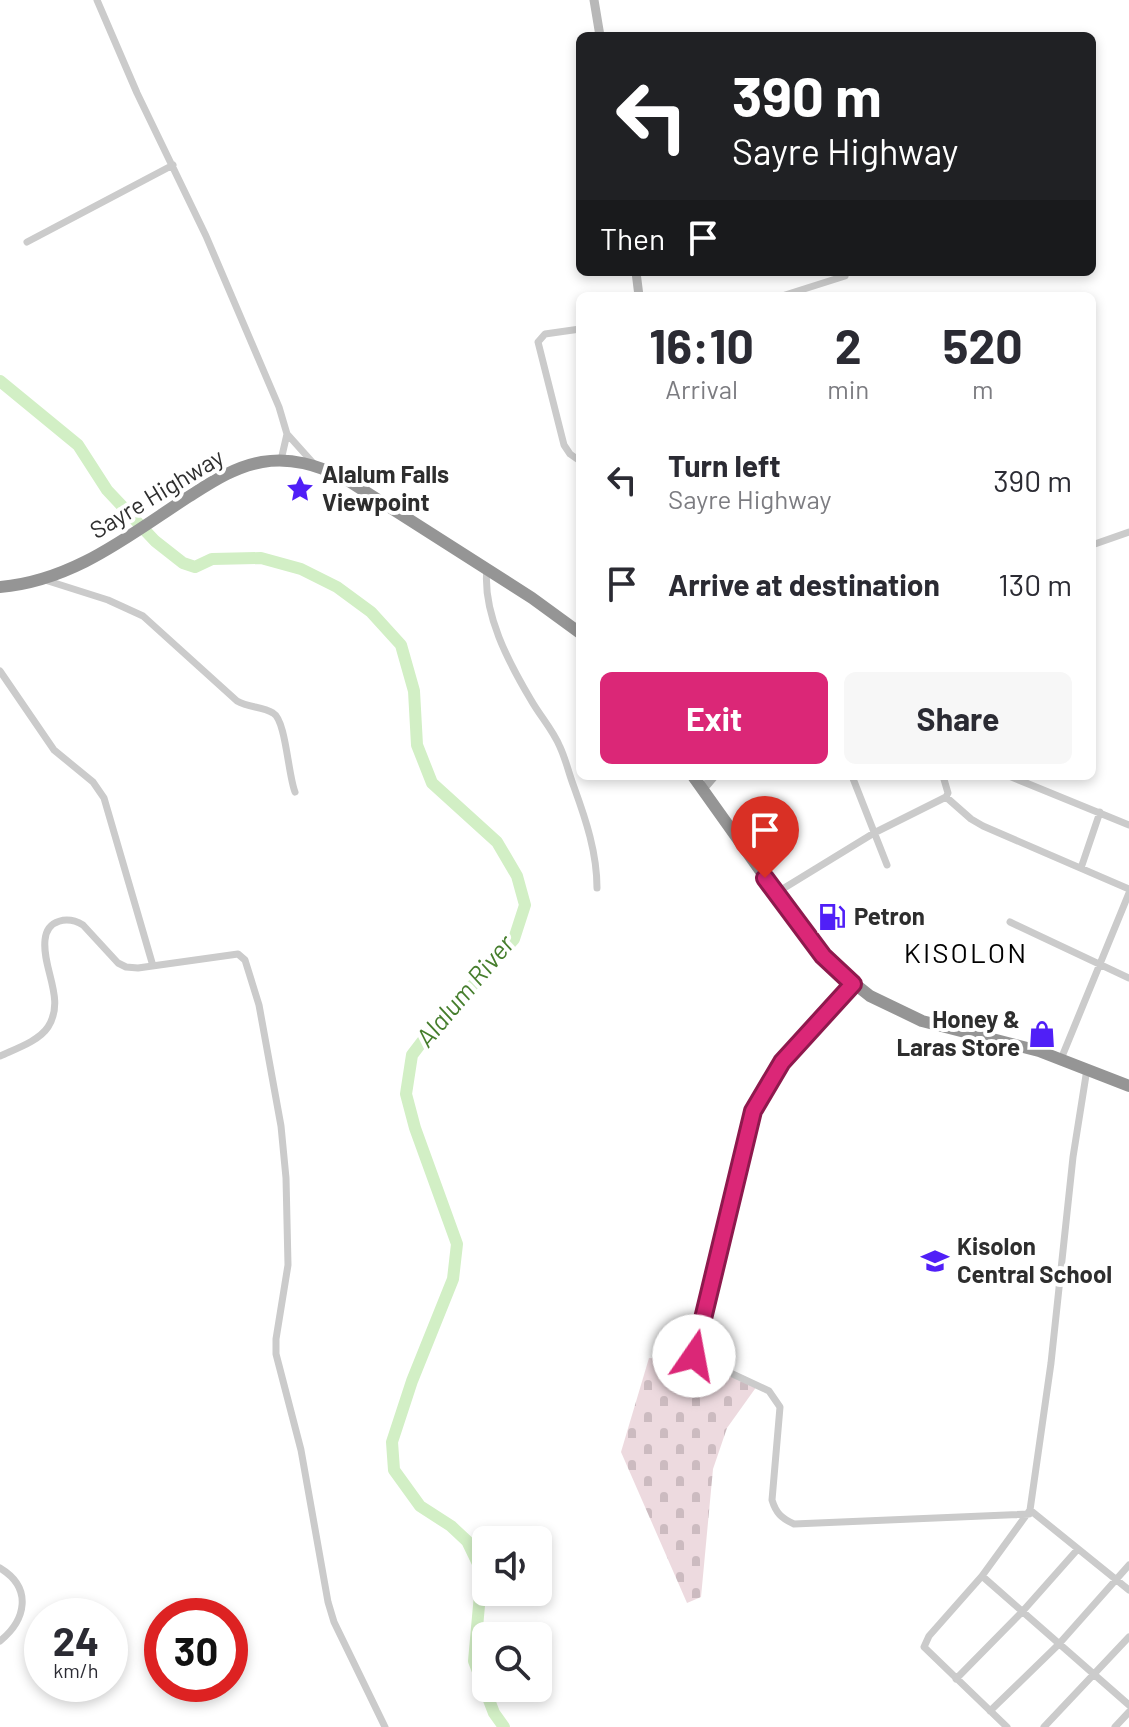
<!DOCTYPE html>
<html lang="en">
<head>
<meta charset="utf-8">
<style>
  :root { --surface:#fff; --page:#f7f7f7; --text:#2b2b33; --muted:#7c7c81; --accent:#db2777 }
  body { margin:0; font-family:Barlow,sans-serif; background:var(--page); color:var(--text); height:100vh; display:flex; flex-direction:column; font-size:30px; white-space:nowrap }
  * { box-sizing:border-box; margin:0 }
  p { font-size:26px; color:var(--muted) }
  .icon { flex:none; width:44px; height:44px; fill:none; stroke:currentColor; stroke-width:2; stroke-linecap:round; stroke-linejoin:round }
  .map { position:relative; flex:1; overflow:hidden }
  .sheet { position:absolute; left:576px; top:292px; width:520px; height:488px; display:flex; flex-direction:column; background:var(--surface); border-radius:12px; box-shadow:0 4px 12px #0003 }
  .sheet>* { flex:none }
  .guide { position:absolute; left:576px; top:32px; width:520px; height:244px; border-radius:12px; box-shadow:0 4px 12px #0003; background:#202124; color:#fff; overflow:hidden }
  .fabs { position:absolute; left:472px; top:1526px; display:grid; gap:16px }
  .fabs a { display:grid; place-items:center; width:80px; height:80px; border-radius:12px; background:var(--surface); box-shadow:0 4px 12px #0003; font-size:40px }
  .speed { position:absolute; left:24px; top:1598px; display:flex; gap:16px; font-size:40px; font-weight:700; text-align:center }
  .speed>* { display:grid; place-content:center; width:104px; height:104px; border-radius:50%; background:var(--surface); box-shadow:0 4px 12px #0003; line-height:1 }
  .speed small { font-size:20px; font-weight:400 }
  .speed .limit { border:12px solid #d22; background:#fff; color:#111 }
  .pin { position:absolute; display:grid; place-items:center; width:68px; height:68px; color:#fff; margin:-82px -34px; border-radius:50% 50% 50% 0; rotate:-45deg; box-shadow:0 0 8px #0007 }
  .pin .icon { rotate:45deg }
  .me { position:absolute; width:88px; margin:-44px; rotate:12deg; stroke-linejoin:round; filter:drop-shadow(0 0 6px #0008) }
  .turn { display:flex; align-items:center; gap:28px; height:168px; padding:0 24px; font-size:36px }
  .turn .icon { width:104px; height:104px; stroke-width:2.5 }
  .turn b { display:block; font-size:56px; line-height:68px }
  .then { display:flex; align-items:center; height:76px; padding:0 24px; background:#0003; gap:16px; font-size:30px }
  .eta { display:flex; justify-content:space-evenly; align-items:center; height:136px; text-align:center }
  .eta b { font-size:48px; font-weight:700; line-height:56px }
  .primary-button { display:flex; gap:16px; margin-top:auto; padding:16px 24px }
  .primary-button a { flex:1; height:92px; border-radius:12px; background:var(--accent); color:#fff; font-size:32px; font-weight:700; line-height:92px; text-align:center }
  .primary-button a+a { background:var(--page); color:var(--text) }
  ul { padding:0; list-style:none }
  li { display:flex; align-items:center; gap:24px; height:104px; padding:0 24px }
  li div { flex:1 }
  li b { display:block; font-size:30px }
  li em { font-style:normal }
  .map>svg:first-child { display:block }
  .cemetery { fill:url(#cemetery-stones) }
  .lines { fill:none; stroke-linecap:round; stroke-linejoin:round }
  .river { stroke:#d2efc5; stroke-width:12 }
  .street { stroke:#cbcbcb; stroke-width:7 }
  .secondary { stroke:#b8b8b8; stroke-width:9 }
  .highway { stroke:#959595; stroke-width:12 }
  .route-casing { stroke:#8e194d; stroke-width:20 }
  .route { stroke:#db2777; stroke-width:14 }
  .labels { text-anchor:middle; stroke-width:8; stroke-linejoin:round; paint-order:stroke }
  .poi-label { font-size:24px; font-weight:bold; fill:#2e2e2e; stroke:#fff; text-anchor:start }
  .street-label { font-size:24px; fill:#2e2e2e; stroke:#fff }
  .water-label { font-size:26px; font-style:italic; fill:#467e2d; stroke:#fff }
  .quarter-label { font-size:28px; letter-spacing:2px; fill:#000; stroke:#fff }
</style>
</head>
<body>
<div class="map">
<svg width="1129" height="1727" viewBox="0 0 1129 1727">
  <defs>
    <pattern id="cemetery-stones" width="16" height="16" patternUnits="userSpaceOnUse" patternTransform="scale(2)"><rect width="16" height="16" fill="#eddadf"/><path d="M2 7V4a2 2 0 0 1 4 0v3zM10 15v-3a2 2 0 0 1 4 0v3z" fill="#ccbbc0"/></pattern>
  </defs>
  <rect width="100%" height="100%" fill="#fff"/>
  <path class="cemetery" d="M649 1358 687 1361 757 1386 727 1428 713 1469 701 1597 687 1603 621 1452Z"/>
  <g class="lines">
    <path class="river" d="M0 381 78 445 107 490 155 541 183 563 195 567 212 559 261 558 301 569 337 587 371 612 401 645 414 691 417 745 432 783 497 842 517 876 525 905 514 939 479 979 444 1013 412 1055 406 1094 415 1128 457 1244 453 1279 412 1381 392 1442 394 1470 420 1506 451 1526 467 1541 482 1572 474 1661 494 1713 504 1727"/>
    <path class="street" d="M97 0 137 93 206 236 279 407 287 434 281 460
      M27 242 173 165
      M782 296 845 276
      M580 329 545 334 538 342 564 445 570 454 580 461
      M288 435 314 464
      M1092 545 1129 532
      M487 568C482 613 509 663 531 700 540 716 553 730 560 747 566 760 569 774 574 787 586 820 597 853 597 888
      M45 580 108 600 143 616 237 701C249 708 262 706 273 713 286 720 288 775 295 792
      M0 671 54 750 93 782 104 798 153 966
      M852 776 887 865
      M1009 776 1129 825
      M946 797 971 819 983 826 1129 889
      M1081 868 1100 812
      M776 893 874 833 946 797 948 793 943 776
      M1010 922 1129 978
      M853 984 782 1062 753 1111 694 1356 769 1391 780 1407 772 1500C776 1513 781 1518 794 1524L1029 1514
      M0 1056C15 1049 39 1041 48 1027 66 999 42 969 45 940 47 919 68 916 83 925L118 963 126 967 138 968 238 954 245 960 259 1005 281 1126 286 1178 288 1265 276 1339V1354L301 1450 328 1602 334 1622 385 1727
      M1061 1059 1129 893
      M1030 1510 1129 1590
      M0 1568C33 1588 26 1620 0 1641
      M982 1576 1129 1705
      M956 1679 1022 1612 1077 1550
      M990 1711 1058 1645 1129 1565
      M1007 1727 924 1647 929 1636 982 1576 1030 1510 1051 1363 1073 1157 1087 1069
      M1044 1727 1129 1637
      M1115 1727 1129 1712"/>
    <path class="secondary" d="M594 0 600 36
      M636 272 639 296
      M702 790 714 776"/>
    <path class="highway" d="M0 587C72 581 127 537 185 499 209 484 233 467 262 462 291 457 317 465 344 478L532 598 580 633
      M693 776 807 936 841 973 870 996 922 1021 1039 1051 1129 1086"/>
  </g>
  <g class="lines">
    <g class="route-casing">
      <path id="route" d="M694 1356 753 1111 782 1062 853 984 823 956 765 878"/>
    </g>
    <use href="#route" class="route"/>
  </g>
  <defs>
    <g id="sight-bare" transform="scale(2.16)"><path d="M0-6L1.8-2.2L6-1.7L2.9 1.2L3.7 5.4L0 3.3L-3.7 5.4L-2.9 1.2L-6-1.7L-1.8-2.2Z" fill="#501ff7" stroke="#fff" stroke-width="2.5" paint-order="stroke"/></g>
    <g id="fuel-bare" transform="scale(2.16)"><path d="M-5.5-6h7V0h2V4h1.3V-2.5L3-4.5l.8-.8L6-3V5H2.5V1h-1V6h-7ZM-4.2-4.7v3.2H.2V-4.7Z" fill="#501ff7" stroke="#fff" stroke-width="2.5" paint-order="stroke"/></g>
    <g id="shop-bare" transform="scale(2.16)"><path d="M-5-2.5h2.3a2.7 3.5 0 0 1 5.4 0H5L5.5 6h-11ZM-1.5-2.5h3a1.5 2.3 0 0 0-3 0Z" fill="#501ff7" stroke="#fff" stroke-width="2.5" paint-order="stroke"/></g>
    <g id="school-bare" transform="scale(2.16)"><path d="M0-5L7-2L0 1L-7-2ZM-4 1L0 2.5L4 1V4Q0 6-4 4Z" fill="#501ff7" stroke="#fff" stroke-width="2.5" paint-order="stroke"/></g>
  </defs>
  <g fill-rule="evenodd">
    <use href="#sight-bare" x="300" y="489"/>
    <use href="#fuel-bare" x="832" y="917"/>
    <use href="#shop-bare" x="1042" y="1034"/>
    <use href="#school-bare" x="935" y="1261"/>
  </g>
  <g class="labels">
    <g class="poi-label">
      <text x="322" y="483">Alalum Falls<tspan x="322" dy="28">Viewpoint</tspan></text>
      <text x="854" y="925">Petron</text>
      <text x="1020" y="1028" text-anchor="end">Honey &amp;<tspan x="1020" dy="28">Laras Store</tspan></text>
      <text x="957" y="1255">Kisolon<tspan x="957" dy="28">Central School</tspan></text>
    </g>
    <g class="street-label">
      <text transform="translate(157 494) rotate(-31)" y="8">Sayre Highway</text>
    </g>
    <g class="water-label">
      <text transform="translate(465 991) rotate(-50)" y="9">Alalum River</text>
    </g>
    <g class="quarter-label">
      <text x="966" y="963">KISOLON</text>
    </g>
  </g>
</svg>
<div class="fabs">
<a><svg class="icon" aria-label="sound" viewBox="0 0 24 24"><path d="M4 9h4l5-4v14l-5-4H4zM17 9q2 3 0 6"/></svg></a>
<a><svg class="icon" aria-label="search" viewBox="0 0 24 24"><circle cx="10" cy="10" r="6"/><path d="M15 15l6 6"/></svg></a>
</div>
<div class="speed"><div>24<small>km/h</small></div><div class="limit">30</div></div>
<div class="pin" style="left:765px;top:878px;background:#d93025"><svg class="icon" aria-label="arrive" viewBox="0 0 24 24"><path d="M6 21V4h12l-3 4 3 4H6"/></svg></div>
<svg class="me" style="left:694px;top:1356px" viewBox="-20 -20 40 40"><circle r="19" fill="#fff"/><path d="M0-13L10 11 0 6-10 11z" fill="#db2777"/></svg>
<div class="guide">
<div class="turn"><svg class="icon" aria-label="left" viewBox="0 0 24 24"><path d="M17 20v-9H6M10 6l-5 5 5 5"/></svg><div><b>390 m</b>Sayre Highway</div></div>
<div class="then">Then<svg class="icon" aria-label="arrive" viewBox="0 0 24 24"><path d="M6 21V4h12l-3 4 3 4H6"/></svg></div>
</div>
<section class="sheet">
<div class="eta">
<div><b>16:10</b><p>Arrival</p></div>
<div><b>2</b><p>min</p></div>
<div><b>520</b><p>m</p></div>
</div>
<ul>
<li><svg class="icon" aria-label="left" viewBox="0 0 24 24"><path d="M17 20v-9H6M10 6l-5 5 5 5"/></svg><div><b>Turn left</b><p>Sayre Highway</p></div><em>390 m</em></li>
<li><svg class="icon" aria-label="arrive" viewBox="0 0 24 24"><path d="M6 21V4h12l-3 4 3 4H6"/></svg><div><b>Arrive at destination</b></div><em>130 m</em></li>
</ul>
<div class="primary-button"><a>Exit</a><a>Share</a></div>
</section>
</div>
</body>
</html>
